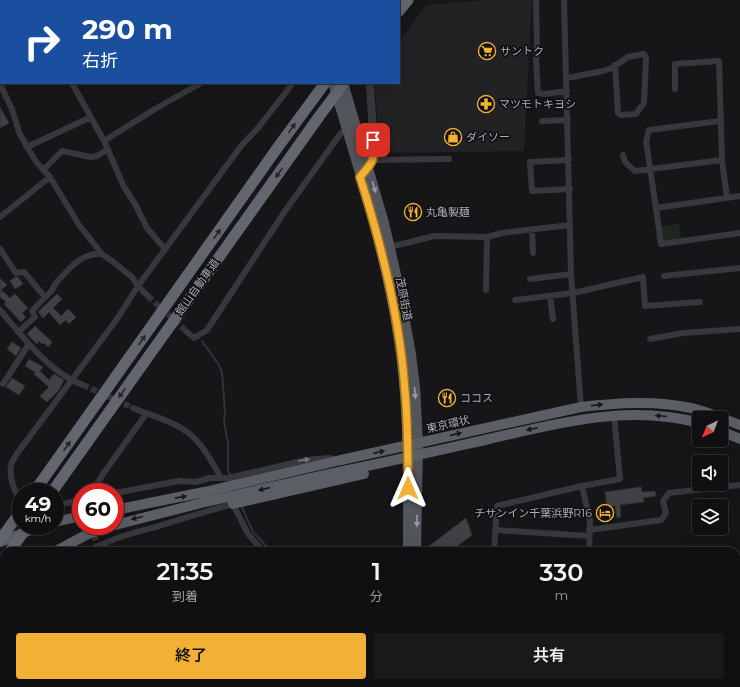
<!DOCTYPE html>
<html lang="ja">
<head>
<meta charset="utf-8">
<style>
  :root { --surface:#101012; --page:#19191b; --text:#f1f3f6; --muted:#9c9d9f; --line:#303032; --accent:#f2b134 }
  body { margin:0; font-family:Montserrat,"Noto Sans JP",sans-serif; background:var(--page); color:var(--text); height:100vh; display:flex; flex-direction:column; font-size:15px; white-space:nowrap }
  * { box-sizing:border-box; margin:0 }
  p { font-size:13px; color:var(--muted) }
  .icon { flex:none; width:22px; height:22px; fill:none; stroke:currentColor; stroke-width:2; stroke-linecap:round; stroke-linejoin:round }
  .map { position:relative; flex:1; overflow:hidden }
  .side { position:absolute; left:0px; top:547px; width:740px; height:140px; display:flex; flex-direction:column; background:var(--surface); border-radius:12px 12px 0 0; box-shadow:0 4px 16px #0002,0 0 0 1px var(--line) }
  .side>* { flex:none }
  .top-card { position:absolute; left:0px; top:0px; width:400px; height:84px; box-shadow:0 4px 16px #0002,0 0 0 1px var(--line); background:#1a4fa0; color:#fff; overflow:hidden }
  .needle { width:26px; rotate:223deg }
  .fabs { position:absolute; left:692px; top:411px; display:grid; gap:8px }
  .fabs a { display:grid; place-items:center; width:36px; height:36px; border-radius:4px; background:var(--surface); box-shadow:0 4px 16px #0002,0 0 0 1px var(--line); font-size:20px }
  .speed { position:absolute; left:12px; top:483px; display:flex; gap:8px; font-size:20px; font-weight:700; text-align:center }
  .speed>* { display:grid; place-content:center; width:52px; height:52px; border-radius:50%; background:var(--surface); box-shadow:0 4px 16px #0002,0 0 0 1px var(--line); line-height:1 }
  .speed small { font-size:10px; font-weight:400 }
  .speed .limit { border:6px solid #d22; background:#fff; color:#111 }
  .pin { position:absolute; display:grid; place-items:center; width:34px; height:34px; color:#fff; margin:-17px; border-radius:8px; box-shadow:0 2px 6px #0006 }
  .me { position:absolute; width:44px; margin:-22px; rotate:0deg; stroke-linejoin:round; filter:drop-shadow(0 0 3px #0008) }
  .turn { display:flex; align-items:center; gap:14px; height:84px; padding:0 16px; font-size:18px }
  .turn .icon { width:52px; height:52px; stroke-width:2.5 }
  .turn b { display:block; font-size:28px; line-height:34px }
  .eta { display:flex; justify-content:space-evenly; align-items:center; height:68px; text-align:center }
  .eta b { font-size:24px; font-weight:600; line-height:28px }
  .cta { display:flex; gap:8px; margin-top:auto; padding:8px 16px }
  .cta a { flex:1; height:46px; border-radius:4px; background:var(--accent); color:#111; font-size:16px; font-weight:600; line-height:46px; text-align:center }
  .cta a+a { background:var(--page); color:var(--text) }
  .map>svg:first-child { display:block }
  .built { fill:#222225 }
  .green { fill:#1e261f }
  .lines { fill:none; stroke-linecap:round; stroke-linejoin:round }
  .stream { stroke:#2c353c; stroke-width:2 }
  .building { fill:#404145; stroke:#303034 }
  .minor-tunnel { stroke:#333438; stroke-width:6; stroke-dasharray:6 3; stroke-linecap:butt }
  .minor { stroke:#37383d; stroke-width:6 }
  .tertiary { stroke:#37383d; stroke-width:8 }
  .primary { stroke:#53555c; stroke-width:10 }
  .trunk { stroke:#5b5e65; stroke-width:10 }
  .motorway { stroke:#63666e; stroke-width:11 }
  .trunk-bridge { stroke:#5b5e65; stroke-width:10 }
  .motorway-bridge { stroke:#63666e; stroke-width:11 }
  .oneway { fill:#26262a }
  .oneway2 { fill:#979ba6 }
  .oneway3 { fill:#18191b }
  .oneway4 { fill:#757881 }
  .route-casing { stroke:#9d7322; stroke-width:10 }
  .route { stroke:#f2b134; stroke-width:7 }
  .labels { text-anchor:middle; stroke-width:3.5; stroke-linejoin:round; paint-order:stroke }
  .poi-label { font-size:11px; fill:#a8adb8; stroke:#111113; text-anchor:start }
  .street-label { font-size:11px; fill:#a8adb8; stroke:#111113 }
</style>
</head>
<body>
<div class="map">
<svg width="740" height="687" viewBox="0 0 740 687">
  <rect width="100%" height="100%" fill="#161618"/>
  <path class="built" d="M484 0H532L524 151 382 153 378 134 375 83H399V42L426 5Z"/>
  <path class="green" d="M679 223 681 238 667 241 662 237 660 227Z"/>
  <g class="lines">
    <path class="stream" d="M202 341 219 365 222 372 225 413 224 421 228 444V470L231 477
      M241 505 253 532 271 551
      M305 683 306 687"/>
  </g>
  <path class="building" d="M0 107 9 123 0 128Z
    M15 277H18L23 284 15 289 10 281Z
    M0 278 7 285 1 290 10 298 15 294 28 308 22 313 26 317 21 322 4 304 6 302 0 297Z
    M57 294 62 299 53 308 61 316 68 309 76 317 69 324 66 320 60 325 49 312 43 318 38 312Z
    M35 326 52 342 48 347 44 343 42 344 39 341 37 344 27 334Z
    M12 342 21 348 16 356 7 349Z
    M29 359 43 367 40 371 49 380 54 374 64 380 59 390 47 402 40 396 49 387 34 374 35 372 25 366Z
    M12 378 25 386 19 395 6 387Z
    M641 487 642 492 655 491 656 496 643 498 644 502 620 505 621 517 617 518 615 506 607 507 605 492Z
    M466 518 472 535 451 551H428V547Z"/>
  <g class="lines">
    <path class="minor-tunnel" d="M148 296 187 332
      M83 385 133 408
      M91 526 98 546"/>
    <path class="minor" d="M21 0V1
      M76 0V1
      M174 0V1
      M536 0 537 44 536 59 538 93 545 94 567 91
      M564 0 571 274 581 407
      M133 1 135 0
      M0 39H1
      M567 78 603 71 612 68 628 57 644 54 646 58 644 103 636 114 621 115 618 113 615 65
      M72 83 104 141 124 187 135 204 147 228 165 249
      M0 84 12 109 19 132 27 147 37 163 50 177 79 225 102 254 112 261 132 277 138 286 148 296
      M675 89V64L719 61 722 160 727 198
      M542 121 568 120
      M104 141 155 109 201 83
      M27 147 91 117
      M623 155 625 162 635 171 722 160
      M373 160 449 159
      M569 160 530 162 532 191 570 189
      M43 170 62 151 91 157 97 156 108 149
      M740 196 656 208 661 244 740 233
      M656 208 646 142 649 130 720 121
      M0 217 50 177
      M532 229 533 253
      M390 247 434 236 487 237
      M0 249 16 273 24 272 45 297
      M664 276 740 268
      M530 279 571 274
      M486 290 487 237 502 233 570 225
      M550 296 553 319
      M515 300 573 293 643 277 645 306 700 302
      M0 310C22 336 51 374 83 385
      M18 332 35 317 32 311 53 289 55 284C68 270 81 252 102 254
      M187 332 194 338 207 330 285 211 341 133 347 129
      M650 339 683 333 740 329
      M3 384 29 344
      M133 408C154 417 182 423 197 441 207 452 214 465 221 478
      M582 486 590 521 589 551
      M94 492 95 487 103 474 146 414
      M115 493 179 481 196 482 210 478H228L306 460 329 458 334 459
      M21 499C14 492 9 477 11 466 11 462 15 458 16 455L117 319 138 286 241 146 258 128 293 83
      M55 508 58 505 81 500
      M496 530 589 536
      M589 530 661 520 666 513 663 501 669 493 740 485
      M90 551C111 538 136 532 159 526 184 518 208 511 233 504L248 534 263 551
      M494 551 497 506 582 486 620 479 614 415
      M736 584 740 586
      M736 615 740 612
      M736 644 740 649
      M0 677 3 687
      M10 683 11 687
      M88 683 89 687
      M194 683 195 687
      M299 683 300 687
      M58 687 75 683
      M227 687 248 683
      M484 687 486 683
      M581 687V683"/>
    <path class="tertiary" d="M363 0V1
      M377 1 388 0
      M365 171 373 160 374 154 370 83
      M0 626 4 621
      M656 683 667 687
      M670 683 676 687"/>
    <path class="primary" d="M307 0V1
      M318 0V1
      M333 83C358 166 385 249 398 334 410 406 408 479 408 551
      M343 83 384 223 398 283 411 354 415 387 418 443 416 551
      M409 683V687"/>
    <path class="trunk" d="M721 431 740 439
      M341 460 581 407C617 403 654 400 691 408 708 412 724 419 740 425
      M343 471C392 461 440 450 489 439 558 423 629 404 699 423
      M233 504 364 474
      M55 522 81 516
      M0 542 41 526
      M0 596 4 592"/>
    <path class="motorway" d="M389 1 390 0
      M399 11 408 0
      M34 492 278 147 325 83
      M52 492 318 118
      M0 565 4 559"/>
    <path class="trunk-bridge" d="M115 510 204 492 341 460
      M115 525 205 502 343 471
      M56 551 88 534 111 526"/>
    <path class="motorway-bridge" d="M318 118 344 83
      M0 540 21 511
      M10 551 28 526"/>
  </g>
  <defs><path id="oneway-solid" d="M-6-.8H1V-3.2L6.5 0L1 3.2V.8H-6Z"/></defs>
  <g class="oneway">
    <use href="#oneway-solid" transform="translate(292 128) rotate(-54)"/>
    <use href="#oneway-solid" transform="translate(279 173) rotate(125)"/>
    <use href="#oneway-solid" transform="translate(217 234) rotate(-55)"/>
    <use href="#oneway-solid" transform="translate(142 340) rotate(-55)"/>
    <use href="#oneway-solid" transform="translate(122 393) rotate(125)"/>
    <use href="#oneway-solid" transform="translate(67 446) rotate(-55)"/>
  </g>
  <g class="oneway2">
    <use href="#oneway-solid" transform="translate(374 187) rotate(73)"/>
    <use href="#oneway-solid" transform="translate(415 393) rotate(86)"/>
    <use href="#oneway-solid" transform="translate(417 521) rotate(91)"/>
  </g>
  <g class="oneway3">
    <use href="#oneway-solid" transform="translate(597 405) rotate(-6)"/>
    <use href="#oneway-solid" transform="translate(661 416) rotate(-175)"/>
    <use href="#oneway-solid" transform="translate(532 429) rotate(168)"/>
    <use href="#oneway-solid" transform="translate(456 434) rotate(-13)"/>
    <use href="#oneway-solid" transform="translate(379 452) rotate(-13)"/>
    <use href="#oneway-solid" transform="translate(264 489) rotate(167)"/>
    <use href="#oneway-solid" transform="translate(181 497) rotate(-11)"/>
    <use href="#oneway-solid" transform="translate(137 518) rotate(166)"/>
  </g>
  <use class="oneway4" href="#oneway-solid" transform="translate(304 460) rotate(-9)"/>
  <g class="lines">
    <g class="route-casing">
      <path id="route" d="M373 140C375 160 373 162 360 177 382 246 400 318 405 391 408 423 408 455 408 488"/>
    </g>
    <use href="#route" class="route"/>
  </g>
  <defs>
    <g id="supermarket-ring" transform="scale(0.9)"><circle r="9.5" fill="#111113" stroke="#f2b134" stroke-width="1.5"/><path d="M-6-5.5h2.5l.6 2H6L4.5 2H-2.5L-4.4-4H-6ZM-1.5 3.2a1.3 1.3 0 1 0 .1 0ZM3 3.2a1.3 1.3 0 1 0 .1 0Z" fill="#f2b134"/></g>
    <g id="pharmacy-ring" transform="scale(0.9)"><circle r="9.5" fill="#111113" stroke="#f2b134" stroke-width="1.5"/><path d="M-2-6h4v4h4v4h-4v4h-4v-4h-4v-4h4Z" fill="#f2b134"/></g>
    <g id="shop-ring" transform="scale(0.9)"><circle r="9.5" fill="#111113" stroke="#f2b134" stroke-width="1.5"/><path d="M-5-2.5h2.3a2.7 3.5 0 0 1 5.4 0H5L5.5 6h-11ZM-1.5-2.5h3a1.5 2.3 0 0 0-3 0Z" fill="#f2b134"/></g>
    <g id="restaurant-ring" transform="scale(0.9)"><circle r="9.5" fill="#111113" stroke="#f2b134" stroke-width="1.5"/><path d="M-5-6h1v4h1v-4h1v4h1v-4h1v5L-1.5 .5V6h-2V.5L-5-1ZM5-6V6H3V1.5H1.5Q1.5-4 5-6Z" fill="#f2b134"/></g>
    <g id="hotel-ring" transform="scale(0.9)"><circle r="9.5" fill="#111113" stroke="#f2b134" stroke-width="1.5"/><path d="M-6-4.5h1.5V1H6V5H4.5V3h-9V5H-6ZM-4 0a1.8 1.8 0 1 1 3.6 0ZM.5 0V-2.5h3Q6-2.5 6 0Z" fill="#f2b134"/></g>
  </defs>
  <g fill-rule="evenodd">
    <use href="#supermarket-ring" x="487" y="51"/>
    <use href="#pharmacy-ring" x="486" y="104"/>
    <use href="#shop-ring" x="453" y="137"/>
    <use href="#restaurant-ring" x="413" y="212"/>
    <use href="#restaurant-ring" x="447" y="398"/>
    <use href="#hotel-ring" x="605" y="513"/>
  </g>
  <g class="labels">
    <g class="poi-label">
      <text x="500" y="55">サントク</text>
      <text x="499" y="108">マツモトキヨシ</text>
      <text x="466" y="141">ダイソー</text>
      <text x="426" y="216">丸亀製麺</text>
      <text x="460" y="402">ココス</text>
      <text x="592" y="517" text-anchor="end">チサンイン千葉浜野R16</text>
    </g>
    <g class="street-label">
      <text transform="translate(197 287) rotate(-55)" y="4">館山自動車道</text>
      <text transform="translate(404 299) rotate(79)" y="4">茂原街道</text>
      <text transform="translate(448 424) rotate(-13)" y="4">東京環状</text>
    </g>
  </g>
</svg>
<div class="fabs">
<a><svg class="needle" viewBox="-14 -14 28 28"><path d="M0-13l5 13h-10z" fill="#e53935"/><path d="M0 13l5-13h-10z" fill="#9c9d9f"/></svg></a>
<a><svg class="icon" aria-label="sound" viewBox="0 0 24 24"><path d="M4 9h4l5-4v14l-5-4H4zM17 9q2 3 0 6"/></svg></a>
<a><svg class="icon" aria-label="layers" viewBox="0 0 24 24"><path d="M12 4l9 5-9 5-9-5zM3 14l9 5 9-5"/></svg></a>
</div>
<div class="speed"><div>49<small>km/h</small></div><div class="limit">60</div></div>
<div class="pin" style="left:373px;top:140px;background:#d93025"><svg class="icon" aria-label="arrive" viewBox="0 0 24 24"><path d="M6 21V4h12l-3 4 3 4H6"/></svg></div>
<svg class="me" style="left:408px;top:488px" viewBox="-20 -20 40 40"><path d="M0-17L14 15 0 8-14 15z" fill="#f2b134" stroke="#fff" stroke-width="4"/></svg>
<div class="top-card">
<div class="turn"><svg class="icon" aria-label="right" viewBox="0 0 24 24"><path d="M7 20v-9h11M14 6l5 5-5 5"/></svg><div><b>290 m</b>右折</div></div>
</div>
<section class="side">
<div class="eta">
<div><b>21:35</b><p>到着</p></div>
<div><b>1</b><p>分</p></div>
<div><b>330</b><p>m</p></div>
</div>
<div class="cta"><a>終了</a><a>共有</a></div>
</section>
</div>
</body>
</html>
